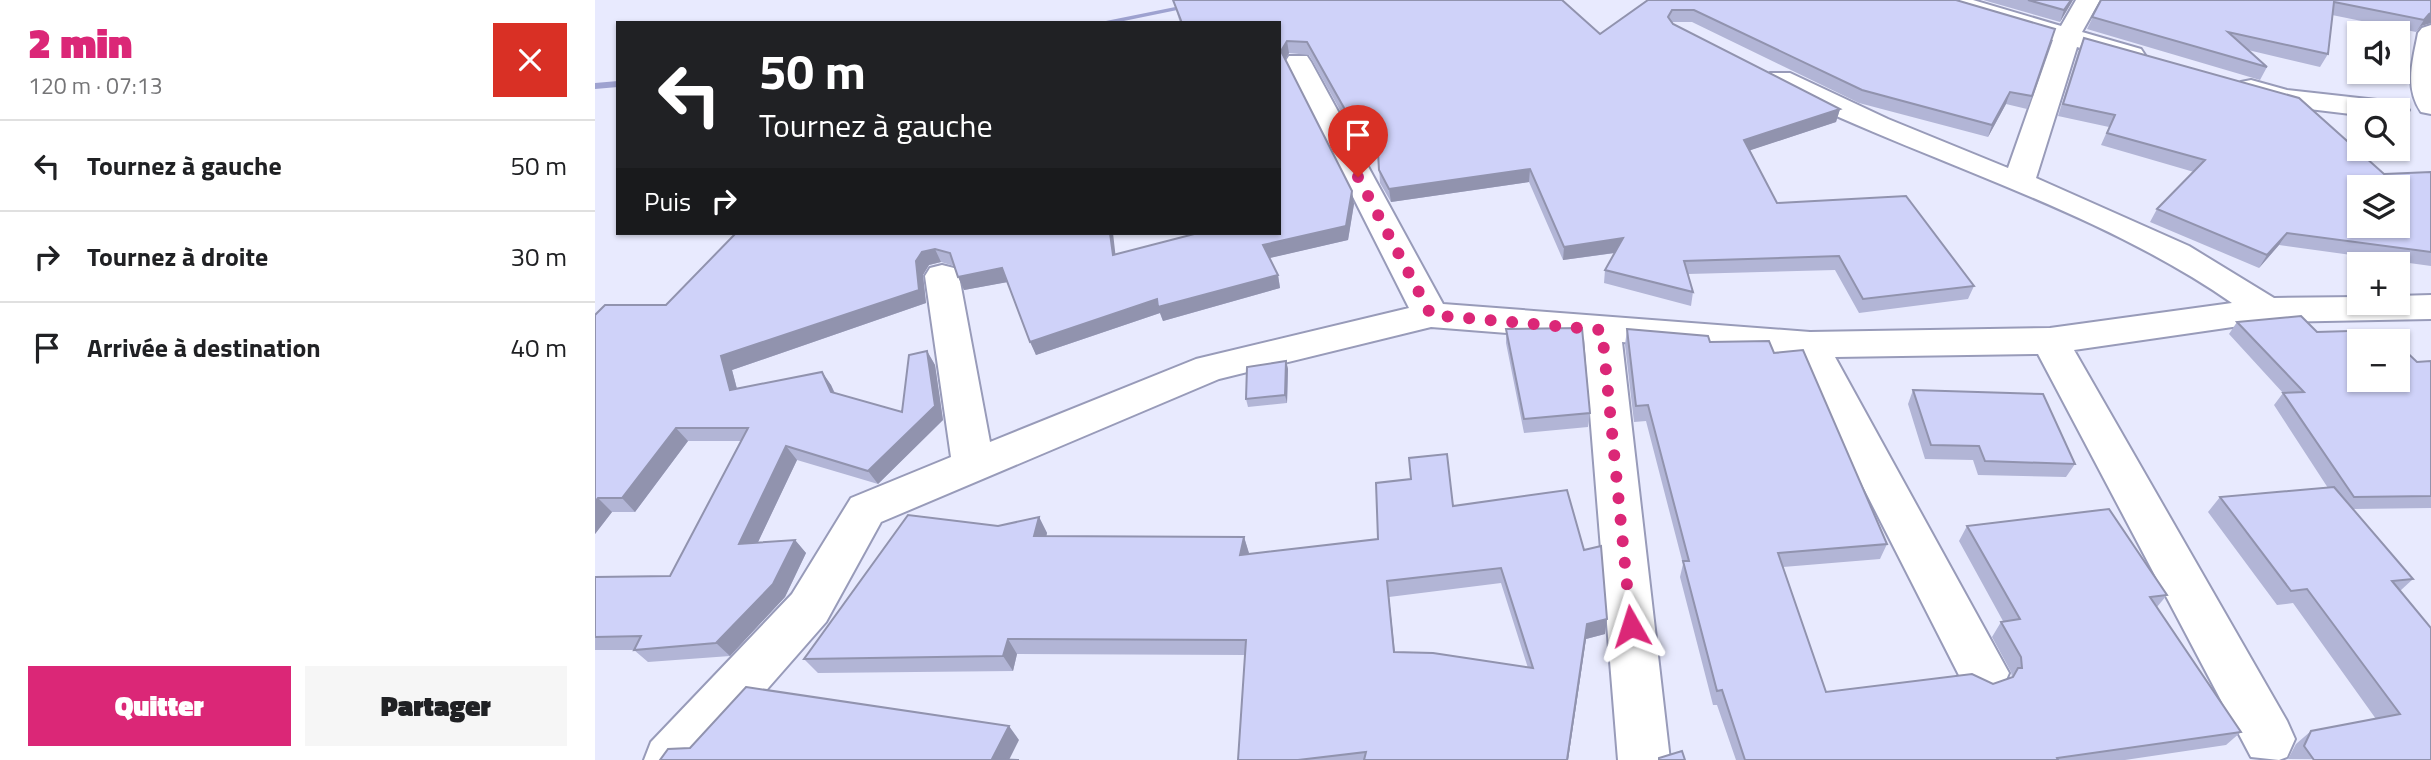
<!DOCTYPE html>
<html lang="fr">
<head>
<meta charset="utf-8">
<style>
  :root { --surface:#fff; --page:#f6f6f6; --text:#202124; --muted:#757577; --line:#e0e0e0; --accent:#db2777 }
  body { margin:0; font-family:"Titillium Web",sans-serif; background:var(--page); color:var(--text); height:100vh; display:flex; flex-direction:column; font-size:26px; white-space:nowrap }
  * { box-sizing:border-box; margin:0 }
  p { font-size:23px; color:var(--muted) }
  .icon { flex:none; width:38px; height:38px; fill:none; stroke:currentColor; stroke-width:2; stroke-linecap:round; stroke-linejoin:round }
  .map { position:relative; flex:1; overflow:hidden }
  .sheet { display:flex; flex-direction:column; background:var(--surface); width:595px }
  .sheet>* { flex:none }
  .guide { position:absolute; left:21px; top:21px; width:665px; height:214px; border-radius:0px; box-shadow:0 2px 5px #0004; background:#202124; color:#fff; overflow:hidden }
  .controls { position:absolute; left:1752px; top:21px; display:grid; gap:14px }
  .controls a { display:grid; place-items:center; width:63px; height:63px; border-radius:0px; background:var(--surface); box-shadow:0 2px 5px #0004; font-size:35px }
  .pin { position:absolute; display:grid; place-items:center; width:60px; height:60px; color:#fff; margin:-72px -30px; border-radius:50% 50% 50% 0; rotate:-45deg; box-shadow:0 0 7px #0007 }
  .pin .icon { rotate:45deg }
  .me { position:absolute; width:77px; margin:-38px; rotate:354deg; stroke-linejoin:round; filter:drop-shadow(0 0 5px #0008) }
  .turn { display:flex; align-items:center; gap:24px; height:147px; padding:0 28px; font-size:32px }
  .turn .icon { width:91px; height:91px; stroke-width:2.5 }
  .turn b { display:block; font-size:49px; line-height:60px }
  .then { display:flex; align-items:center; height:66px; padding:0 28px; background:#0003; gap:14px; font-size:26px }
  .round { display:grid; place-items:center; flex:none; width:74px; height:74px; border-radius:0px; background:var(--page) }
  .summary { display:flex; align-items:center; justify-content:space-between; height:119px; padding:0 28px }
  h1 { font-size:42px; font-weight:800; line-height:52px; color:var(--accent) }
  .button { display:flex; gap:14px; margin-top:auto; padding:14px 28px }
  .button a { flex:1; height:80px; border-radius:0px; background:var(--accent); color:#fff; font-size:28px; font-weight:800; line-height:80px; text-align:center }
  .button a+a { background:var(--page); color:var(--text) }
  ul { padding:0; list-style:none }
  li { display:flex; align-items:center; gap:21px; height:91px; padding:0 28px; border-top:2px solid var(--line) }
  li div { flex:1 }
  li b { display:block; font-size:26px }
  li em { font-style:normal }
  main { display:flex; flex:1; min-height:0 }
  .map>svg:first-child { display:block }
  .lines { fill:none; stroke-linecap:round; stroke-linejoin:round }
  .stream { fill:#9ea2d0; fill-rule:evenodd }
  .minor-casing { stroke:#989bb9; stroke-width:4 }
  .minor { fill:#fff; fill-rule:evenodd }
  .wall { fill:#b2b5d6; fill-rule:evenodd }
  .shaded-wall { fill:#9193ae }
  .building { fill:#cfd2f9; stroke:#9193ae; stroke-width:2; fill-rule:evenodd }
  .route { stroke:#db2777; stroke-width:12; stroke-dasharray:0 21.6 }
</style>
</head>
<body>
<main>
<section class="sheet">
<div class="summary"><div><h1>2 min</h1><p>120 m · 07:13</p></div><a class="round" style="background:#d93025;color:#fff"><svg class="icon" aria-label="close" viewBox="0 0 24 24"><path d="M6 6l12 12M18 6L6 18"/></svg></a></div>
<ul>
<li><svg class="icon" aria-label="left" viewBox="0 0 24 24"><path d="M17 20v-9H6M10 6l-5 5 5 5"/></svg><div><b>Tournez à gauche</b></div><em>50 m</em></li>
<li><svg class="icon" aria-label="right" viewBox="0 0 24 24"><path d="M7 20v-9h11M14 6l5 5-5 5"/></svg><div><b>Tournez à droite</b></div><em>30 m</em></li>
<li><svg class="icon" aria-label="arrive" viewBox="0 0 24 24"><path d="M6 21V4h12l-3 4 3 4H6"/></svg><div><b>Arrivée à destination</b></div><em>40 m</em></li>
</ul>
<div class="button"><a>Quitter</a><a>Partager</a></div>
</section>
<div class="map">
<svg width="1836" height="760" viewBox="0 0 1836 760">
  <rect width="100%" height="100%" fill="#e8eafe"/>
  <g class="lines">
    <path class="stream" d="M615 0H631L519 23H501Z
      M23 81V87L0 89V83Z"/>
    <g class="minor-casing">
      <path id="minor" d="M1340 0H1378L1466 26 1481 0H1505L1487 32 1546 49 1550 55 1546 61 1537 63 1482 47 1441 178 1594 246 1679 298 1764 297V303H1802V296L1836 295V319L1672 322 1479 350 1692 721 1700 739 1692 757 1684 760 1656 757 1443 354 1240 357 1414 673 1407 689 1389 696 1371 689 1202 357 1027 342 1075 760H1023L989 339 836 327 624 379 286 522 231 622 110 760H49L56 742 197 594 256 498 356 457 330 276 335 268 347 265 359 268 364 276 395 442 601 359 814 308 690 62 694 56H712L716 62 848 304 1215 332 1455 328 1637 303C1497 206 1327 161 1175 85L1171 79 1175 73H1195L1293 119 1413 168 1458 40 1343 5Z
        M1836 25V114L1826 112C1809 87 1818 60 1823 33L1827 28Z
        M1656 80 1692 90 1800 102 1810 104 1814 110 1810 116 1802 118V110H1764V115L1689 106 1646 94 1642 88 1646 82Z"/>
    </g>
    <use href="#minor" class="minor"/>
  </g>
  <path class="wall" d="M578 0 1005 34 1053 0H1361L1437 96 1432 109 1411 104 1393 137 1264 103 1097 22H1077L1078 24 1245 109 1241 122 1155 150 1182 203 1379 286 1373 299 1264 313 1240 270 1093 274 1098 292 1096 306 1009 283 1010 270 1020 253 968 260 934 182 796 202 785 183 783 148 768 147V151L714 55 694 53 690 60 759 204 753 240 674 258 683 275 685 288 568 321 565 313 441 355 412 282 369 290 359 266 346 262 334 265 328 275 331 303 137 370 142 389 227 372 236 385 240 393 307 412 332 351 340 365 348 420 283 484 202 460 163 542 200 540 211 553 190 597 135 656 53 662 39 650H0V577L75 576 146 441H93L40 512H17L0 534V315L71 305 141 233 521 254 684 233V23H585Z
    M1388 0H1478L1465 22Z
    M1506 0H1836V23L1826 26 1821 32 1737 15 1733 54 1725 67 1653 50 1672 67 1665 80 1492 29Z
    M1489 38 1789 174 1836 172V266L1684 245 1664 268 1555 222 1562 209 1599 172 1506 145 1514 127 1463 116 1484 49Z
    M1642 322 1722 332 1822 362 1836 361V508L1758 509 1818 579 1805 591 1836 760 1693 759 1701 744 1716 731 1781 719 1698 603 1682 605 1613 512 1625 497 1733 488 1679 405 1688 393 1634 334Z
    M911 329 995 413 993 427 929 433 911 343Z
    M1032 329 1179 353 1292 544 1285 559 1188 567 1231 692 1398 684 1417 677 1416 672 1397 637 1406 622 1408 621 1364 541 1372 526 1572 595 1562 607 1646 732 1631 745 1530 760H1141L1122 705H1118L1085 577 1088 564 1051 421 1039 422 1030 345Z
    M691 361 693 369 692 403 653 407 651 399Z
    M1318 390 1480 464 1471 477 1383 475 1378 460 1330 459 1313 404Z
    M858 506 1010 634 991 639 973 760H643L650 655 422 654 418 671 223 673 209 659 403 526 444 517 452 533 451 536 649 537 654 554 783 539ZM906 583 933 668 800 652 794 597Z"/>
  <path class="shaded-wall" d="M1476 0H1478L1465 22 1469 10Z
    M1836 13V23L1826 26 1821 32 1829 20 1834 14Z
    M692 41 694 53 688 63 686 51Z
    M1415 92 1411 104 1393 137 1397 125Z
    M1245 109 1241 122 1147 153 1149 140Z
    M935 169 934 182 796 202 794 189Z
    M757 191 759 204 753 240 671 259 668 245Z
    M515 233H518L522 268 518 255Z
    M1692 233 1684 245 1664 268 1672 255Z
    M1028 238 1026 252 968 260 969 247Z
    M340 249 346 262 334 265 328 275 331 303 137 370 146 404 135 390 126 356 327 252Z
    M407 268 413 282 369 290 363 277Z
    M683 275 685 288 568 321 565 313 441 355 435 342 562 299Z
    M332 351 340 365 348 420 283 484 273 471 340 406Z
    M691 361 693 369 692 403 690 395Z
    M227 372 236 385 245 406 236 392Z
    M81 428 93 441 40 512 27 498Z
    M191 446 202 460 156 557 144 544Z
    M3 498 17 512 0 534V502Z
    M444 517 452 533 448 552 439 536Z
    M649 537 654 553 650 570 645 555Z
    M200 540 211 553 190 597 135 656 121 643Z
    M792 581 794 597 801 667 799 652Z
    M1012 619 1010 634 991 639 973 760H972L992 624Z
    M413 639 422 654 418 671 408 656Z
    M414 726 424 740 414 760 397 759Z"/>
  <path class="building" d="M578 0H967L1005 34 1053 0H1361L1460 29 1437 96 1415 92 1397 125 1267 90 1099 10H1077L1073 17 1078 24 1245 109 1149 140 1182 203 1311 196 1379 286 1268 299 1244 256 1089 261 1098 292 1010 270 1028 238 969 247 935 169 794 189 784 170 782 135 767 134 766 138 712 42 692 41 686 51 757 191 751 226 668 245 683 275 563 307 562 299 435 342 407 268 363 277 355 253 340 249 327 252 321 261 324 290 126 356 135 390 227 372 236 392 307 412 314 355 332 351 340 406 273 471 191 446 144 544 200 540 178 584 121 643 39 650 46 636 0 637V577L75 576 153 428H81L27 498H3L0 502V315L10 305H71L141 233H515L518 255 603 233H684V23H587Z
    M1433 0H1476L1469 10Z
    M1506 0H1836V13L1834 14 1829 20 1739 2 1733 54 1633 32 1672 67 1497 17Z
    M1489 38 1704 98 1789 174 1836 172V252L1692 233 1672 255 1562 209 1610 160 1512 133 1520 115 1468 104ZM1764 187H1802V226H1764Z
    M1706 316 1722 332 1789 330 1801 341H1764V380H1802V343L1822 362 1836 361V496L1759 497 1688 393 1709 392 1642 322Z
    M987 328 995 413 929 419 911 329Z
    M1032 329 1113 336 1115 342 1174 341 1179 353 1208 350 1292 544 1183 553 1231 692 1377 674 1398 684 1418 677 1423 668H1427L1426 657 1406 622 1425 619 1372 526 1514 509 1572 595 1555 597 1646 732 1462 758 1463 760H1150L1127 690 1122 691 1088 561H1094L1053 405 1041 406Z
    M691 361 690 395 651 399 652 367Z
    M1318 390 1448 394 1480 464 1390 461 1384 446 1336 445Z
    M852 454 858 506 972 490 989 550 1006 546 1012 619 992 624 972 760H769L771 752 703 760H643L651 640 413 639 408 656 209 659 313 515 403 526 444 517 439 536 649 537 645 555 783 539 781 483 816 479 814 458ZM906 568 938 668 838 653 799 652 792 581Z
    M1739 487 1818 579 1797 581 1836 628V760H1719L1709 746 1716 731 1805 714 1712 589 1696 591 1625 497Z
    M151 687 414 726 397 759 424 760H65L73 749 95 748Z
    M1087 751 1090 760H1064V758Z"/>
  <g class="lines">
    <path class="route" d="M763 177 836 315 1007 330 1036 626"/>
  </g>
</svg>
<div class="controls">
<a><svg class="icon" aria-label="sound" viewBox="0 0 24 24"><path d="M4 9h4l5-4v14l-5-4H4zM17 9q2 3 0 6"/></svg></a>
<a><svg class="icon" aria-label="search" viewBox="0 0 24 24"><circle cx="10" cy="10" r="6"/><path d="M15 15l6 6"/></svg></a>
<a><svg class="icon" aria-label="layers" viewBox="0 0 24 24"><path d="M12 4l9 5-9 5-9-5zM3 14l9 5 9-5"/></svg></a>
<a>+</a>
<a>−</a>
</div>
<div class="pin" style="left:763px;top:177px;background:#d93025"><svg class="icon" aria-label="arrive" viewBox="0 0 24 24"><path d="M6 21V4h12l-3 4 3 4H6"/></svg></div>
<svg class="me" style="left:1036px;top:626px" viewBox="-20 -20 40 40"><path d="M0-17L14 15 0 8-14 15z" fill="#db2777" stroke="#fff" stroke-width="4"/></svg>
<div class="guide">
<div class="turn"><svg class="icon" aria-label="left" viewBox="0 0 24 24"><path d="M17 20v-9H6M10 6l-5 5 5 5"/></svg><div><b>50 m</b>Tournez à gauche</div></div>
<div class="then">Puis<svg class="icon" aria-label="right" viewBox="0 0 24 24"><path d="M7 20v-9h11M14 6l5 5-5 5"/></svg></div>
</div>
</div>
</main>
</body>
</html>
